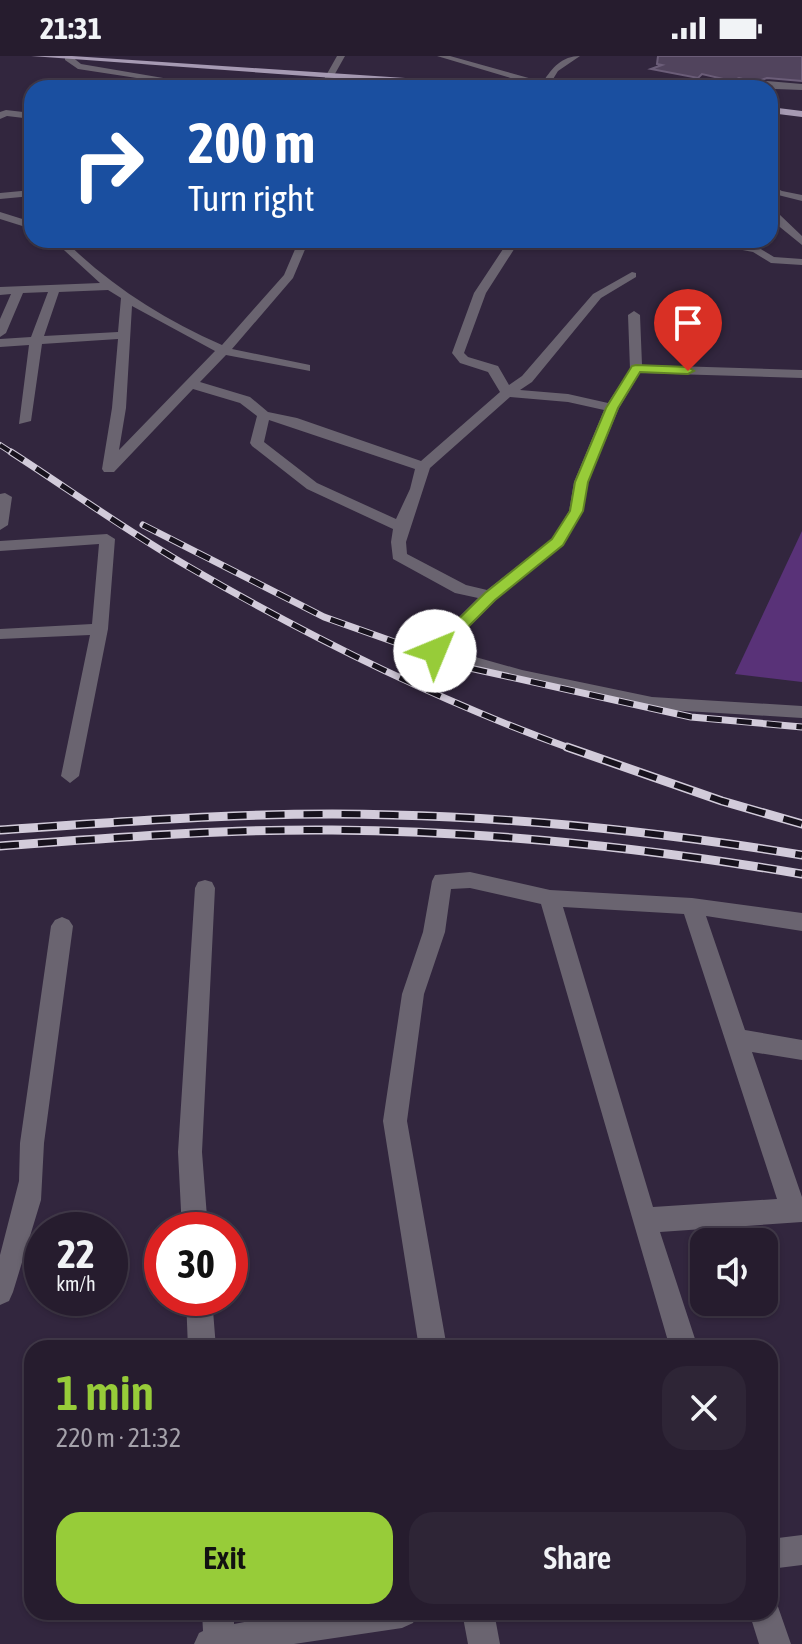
<!DOCTYPE html>
<html lang="en">
<head>
<meta charset="utf-8">
<style>
  :root { --surface:#261c2e; --page:#2e2536; --text:#f1f3f6; --muted:#a4a1aa; --line:#423a4a; --accent:#97cc39 }
  body { margin:0; font-family:"Asap Condensed",sans-serif; background:var(--page); color:var(--text); height:100vh; display:flex; flex-direction:column; font-size:30px; white-space:nowrap }
  * { box-sizing:border-box; margin:0 }
  p { font-size:26px; color:var(--muted) }
  .icon { flex:none; width:44px; height:44px; fill:none; stroke:currentColor; stroke-width:2; stroke-linecap:round; stroke-linejoin:round }
  .map { position:relative; flex:1; overflow:hidden }
  .side { position:absolute; left:24px; top:1284px; width:754px; height:280px; display:flex; flex-direction:column; background:var(--surface); border-radius:24px; box-shadow:0 2px 6px #0004,0 0 0 2px var(--line) }
  .side>* { flex:none }
  .guide { position:absolute; left:24px; top:24px; width:754px; height:168px; border-radius:24px; box-shadow:0 2px 6px #0004,0 0 0 2px var(--line); background:#1a4fa0; color:#fff; overflow:hidden }
  .controls { position:absolute; left:690px; top:1172px; display:grid; gap:16px }
  .controls a { display:grid; place-items:center; width:88px; height:88px; border-radius:16px; background:var(--surface); box-shadow:0 2px 6px #0004,0 0 0 2px var(--line); font-size:40px }
  .speed { position:absolute; left:24px; top:1156px; display:flex; gap:16px; font-size:40px; font-weight:700; text-align:center }
  .speed>* { display:grid; place-content:center; width:104px; height:104px; border-radius:50%; background:var(--surface); box-shadow:0 2px 6px #0004,0 0 0 2px var(--line); line-height:1 }
  .speed small { font-size:20px; font-weight:400 }
  .speed .limit { border:12px solid #d22; background:#fff; color:#111 }
  .pin { position:absolute; display:grid; place-items:center; width:68px; height:68px; color:#fff; margin:-82px -34px; border-radius:50% 50% 50% 0; rotate:-45deg; box-shadow:0 0 8px #0007 }
  .pin .icon { rotate:45deg }
  .me { position:absolute; width:88px; margin:-44px; rotate:45deg; stroke-linejoin:round; filter:drop-shadow(0 0 6px #0008) }
  .turn { display:flex; align-items:center; gap:28px; height:168px; padding:0 32px; font-size:36px }
  .turn .icon { width:104px; height:104px; stroke-width:2.5 }
  .turn b { display:block; font-size:56px; line-height:68px }
  .round { display:grid; place-items:center; flex:none; width:84px; height:84px; border-radius:24px; background:var(--page) }
  .summary { display:flex; align-items:center; justify-content:space-between; height:136px; padding:0 32px }
  h1 { font-size:48px; font-weight:600; line-height:60px; color:var(--accent) }
  .action { display:flex; gap:16px; margin-top:auto; padding:16px 32px }
  .action a { flex:1; height:92px; border-radius:24px; background:var(--accent); color:#111; font-size:32px; font-weight:600; line-height:92px; text-align:center }
  .action a+a { background:var(--page); color:var(--text) }
  .status { display:flex; justify-content:space-between; align-items:center; height:56px; padding:0 40px; background:var(--surface); direction:ltr }
  .status svg { height:22px; fill:currentColor }
  .map>svg:first-child { display:block }
  .green { fill:#593278 }
  .building { fill:#51445d; stroke:#6b5d78; stroke-width:2 }
  .lines { fill:none; stroke-linecap:round; stroke-linejoin:round }
  .minor { fill:#6a6470; fill-rule:evenodd }
  .major { fill:#a69ab3; fill-rule:evenodd }
  .rail-far2-casing { stroke:#d2cbda; stroke-width:6 }
  .rail-far1-casing { stroke:#d2cbda; stroke-width:7 }
  .rail-casing { stroke:#d2cbda; stroke-width:9 }
  .rail-far2 { stroke:#17121d; stroke-width:4; stroke-dasharray:11; stroke-linecap:butt }
  .rail-far1 { stroke:#17121d; stroke-width:5; stroke-dasharray:15; stroke-linecap:butt }
  .rail { stroke:#17121d; stroke-width:6; stroke-dasharray:19; stroke-linecap:butt }
  .route { fill:#97cc39; stroke:#628525; stroke-width:2 }
</style>
</head>
<body>
<div class="status"><b>21:31</b><svg viewBox="0 0 49 12"><path d="M0 12V9h3v3zM5 12V6h3v6zM10 12V3h3v9zM15 12V0h3v12zM26 1h20v11H26zM47 4h2v5h-2z"/></svg></div>
<div class="map">
<svg width="802" height="1588" viewBox="0 0 802 1588">
  <rect width="100%" height="100%" fill="#32263e"/>
  <path class="green" d="M802 475V626L735 618Z"/>
  <path class="building" d="M658 0H802V25L767 22 755 26 739 22 732 25 702 18 698 22 651 13 662 9 657 8Z"/>
  <g class="lines">
    <path class="minor" d="M65 0H71L81 8 222 32H202L78 13 65 4Z
      M337 0H345L327 32H319Z
      M437 0H450L543 26C552 12 562 0 580 0L558 15 550 28 558 32H544Z
      M767 25 802 28V34L744 32Z
      M6 54 32 57V63L7 60 0 63V56Z
      M770 129 782 135 802 139V145L770 137Z
      M32 134V140L0 143V137Z
      M0 156 32 166V173L0 163Z
      M770 157 779 158 802 180V189L770 163Z
      M53 184H64C110 229 162 263 222 289L284 219 299 184H309L293 222 232 293 310 309V315L226 299 200 326 250 341 268 356 297 362 421 405 500 336 488 316 460 307 452 297 474 237 509 184H520L486 237 464 297 468 301 498 310 509 329 522 320 593 238 632 216 636 217V221L601 242 532 326 520 334 568 338 608 347 630 313 628 259 634 255 640 259 642 309 802 314V322L640 317 619 352 588 426 583 455 563 489 496 544 447 593 522 614 652 641 802 650V662L652 653 522 626 429 599 426 595 429 591 478 542 455 537 393 503 391 486 393 473 307 433 252 390 250 387 257 360 240 347 193 333 114 416H104L102 413 112 352 118 283 42 288 31 365 19 368 29 289 0 291V283L31 281 48 236 23 237 6 277 0 281V263L11 238 0 239V231L100 227ZM108 234 121 242 118 276 44 280 59 236ZM132 250 215 295 119 394 126 352ZM510 341 568 346 604 354 574 426 569 455 552 483 487 534 466 529 407 498 406 486 430 412ZM269 364 415 413 410 433 396 463 317 427 264 386Z
      M690 184 756 190 774 201 802 203V209L771 207 753 196Z
      M5 437 12 441 8 469 0 474V438Z
      M107 478 115 483 108 573 79 720 70 727 61 720 90 579 0 583V573L92 568 99 488 0 495V485Z
      M470 816 550 834 692 842 802 857V875L706 860 745 974 802 984V1004L752 996 802 1141V1166L660 1176 698 1292H670L541 848 470 832 451 833 445 876 424 938 407 1065 447 1292H419L383 1065 402 938 423 876 432 825 435 819ZM563 851 684 858 777 1143 653 1151Z
      M205 824 212 826 215 832 202 1096 208 1174H182L178 1096 195 832 198 826Z
      M62 861 69 864 73 870 44 1087 41 1144 13 1236 9 1245 0 1249V1199L19 1125 20 1087 51 870 55 864Z
      M186 1242H212L216 1292H188Z
      M802 1479V1509L770 1513V1483Z
      M770 1542 776 1545 791 1588H759L749 1556H770Z
      M202 1556H234V1568L296 1556H418L413 1567 402 1572 294 1588H194L199 1577 203 1575Z
      M462 1556H494L500 1588H468Z"/>
    <path class="major" d="M31 0H72L496 28 500 25 561 32H472Z
      M770 51 802 55V61L770 57Z"/>
    <g class="rail-far2-casing">
      <path id="rail-far2" d="M0 389 14 398"/>
    </g>
    <g class="rail-far1-casing">
      <path id="rail-far1" d="M11 396C70 434 128 476 189 511 311 582 439 645 572 693
        M143 469 324 561 465 611 691 661 802 671"/>
    </g>
    <g class="rail-casing">
      <path id="rail" d="M567 691 722 745 802 768
        M0 774C131 765 262 755 393 759 530 762 666 777 802 799
        M0 790C111 782 222 773 332 774 490 775 647 792 802 818"/>
    </g>
    <use href="#rail-far2" class="rail-far2"/>
    <use href="#rail-far1" class="rail-far1"/>
    <use href="#rail" class="rail"/>
  </g>
  <path class="route" d="M636 309 688 311 694 315 688 318 640 316 618 352 588 426 583 455 563 489 495 544 440 599H429V592L485 537 552 483 570 455 575 426 606 352 632 310Z"/>
</svg>
<div class="controls">
<a><svg class="icon" aria-label="sound" viewBox="0 0 24 24"><path d="M4 9h4l5-4v14l-5-4H4zM17 9q2 3 0 6"/></svg></a>
</div>
<div class="speed"><div>22<small>km/h</small></div><div class="limit">30</div></div>
<div class="pin" style="left:688px;top:315px;background:#d93025"><svg class="icon" aria-label="arrive" viewBox="0 0 24 24"><path d="M6 21V4h12l-3 4 3 4H6"/></svg></div>
<svg class="me" style="left:435px;top:595px" viewBox="-20 -20 40 40"><circle r="19" fill="#fff"/><path d="M0-13L10 11 0 6-10 11z" fill="#97cc39"/></svg>
<div class="guide">
<div class="turn"><svg class="icon" aria-label="right" viewBox="0 0 24 24"><path d="M7 20v-9h11M14 6l5 5-5 5"/></svg><div><b>200 m</b>Turn right</div></div>
</div>
<section class="side">
<div class="summary"><div><h1>1 min</h1><p>220 m · 21:32</p></div><a class="round"><svg class="icon" aria-label="close" viewBox="0 0 24 24"><path d="M6 6l12 12M18 6L6 18"/></svg></a></div>
<div class="action"><a>Exit</a><a>Share</a></div>
</section>
</div>
</body>
</html>
